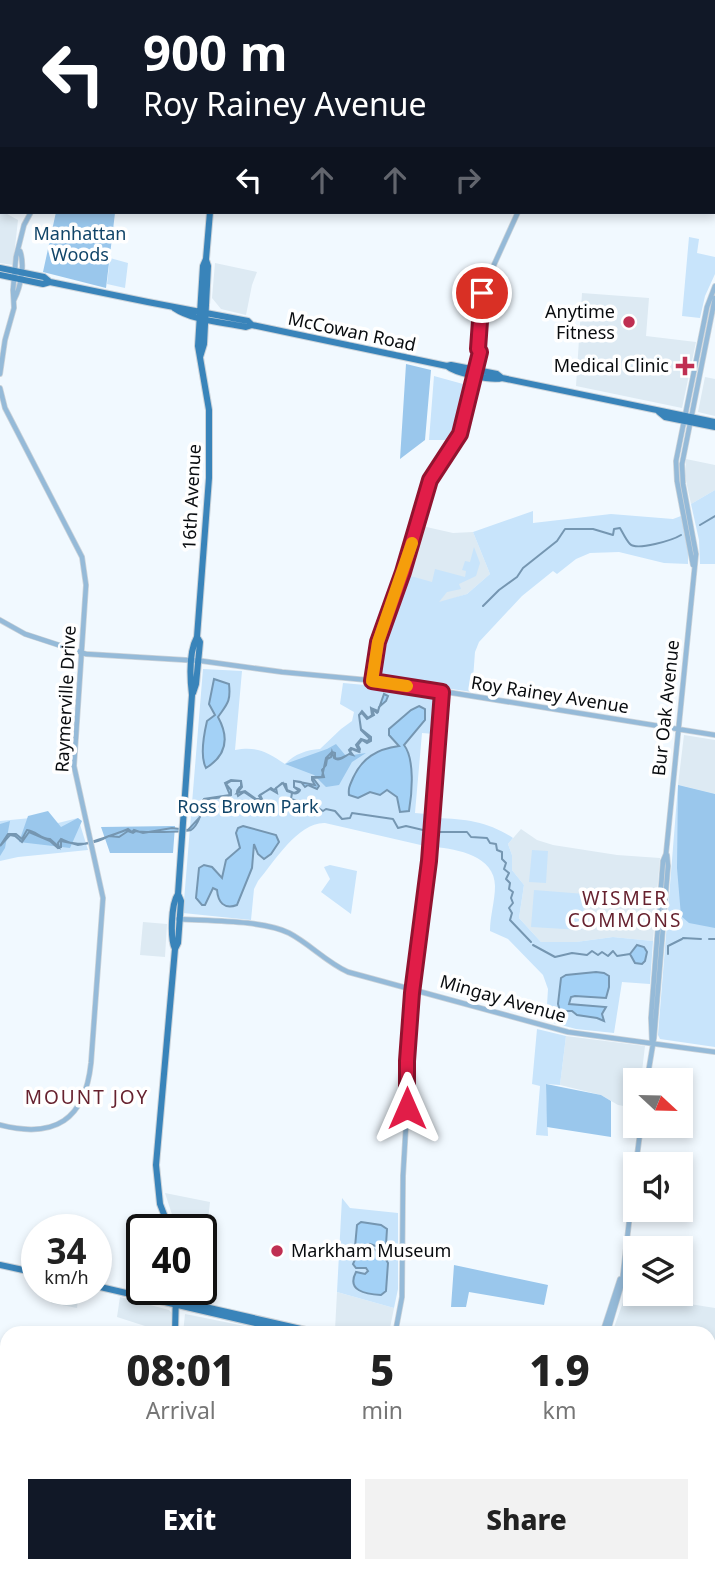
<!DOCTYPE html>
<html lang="en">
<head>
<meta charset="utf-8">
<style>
  :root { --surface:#fff; --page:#f2f2f2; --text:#222; --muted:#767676; --accent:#111827 }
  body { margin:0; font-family:"Noto Sans",sans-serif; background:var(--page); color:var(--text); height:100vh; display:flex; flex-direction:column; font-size:26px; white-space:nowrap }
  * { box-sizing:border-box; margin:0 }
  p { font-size:23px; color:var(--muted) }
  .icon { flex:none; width:38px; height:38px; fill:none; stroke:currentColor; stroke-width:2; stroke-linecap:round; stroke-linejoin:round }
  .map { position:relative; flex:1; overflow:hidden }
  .sheet { position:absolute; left:0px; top:1326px; width:716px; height:247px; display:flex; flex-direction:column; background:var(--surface); border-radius:21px 21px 0 0; box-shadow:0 4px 10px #0003 }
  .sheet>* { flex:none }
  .hud { position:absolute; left:0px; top:0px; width:716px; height:214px; box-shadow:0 4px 10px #0003; background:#111827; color:#fff; overflow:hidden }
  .needle { width:46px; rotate:112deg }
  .tools { position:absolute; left:623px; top:1068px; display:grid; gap:14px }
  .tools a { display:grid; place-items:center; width:70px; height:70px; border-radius:0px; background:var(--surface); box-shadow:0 4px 10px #0003; font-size:35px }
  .speed { position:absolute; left:21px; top:1214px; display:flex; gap:14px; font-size:35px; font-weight:700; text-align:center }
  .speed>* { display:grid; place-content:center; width:91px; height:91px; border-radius:50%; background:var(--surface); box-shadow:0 4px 10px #0003; line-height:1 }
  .speed small { font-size:18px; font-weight:400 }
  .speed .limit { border:4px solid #111; border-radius:10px; background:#fff; color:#111 }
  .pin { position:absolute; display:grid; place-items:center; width:60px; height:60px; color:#fff; margin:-30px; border:4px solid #fff; border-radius:50%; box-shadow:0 2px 7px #0007 }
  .me { position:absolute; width:77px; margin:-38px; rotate:0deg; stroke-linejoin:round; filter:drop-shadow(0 0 5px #0008) }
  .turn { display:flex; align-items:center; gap:24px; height:147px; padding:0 28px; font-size:32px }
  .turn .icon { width:91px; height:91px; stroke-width:2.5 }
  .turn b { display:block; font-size:49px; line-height:60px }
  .lanes { display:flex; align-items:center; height:66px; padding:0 28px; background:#0003; justify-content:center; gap:35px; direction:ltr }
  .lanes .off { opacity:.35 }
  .eta { display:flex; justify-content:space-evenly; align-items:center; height:119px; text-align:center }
  .eta b { font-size:42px; font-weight:800; line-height:49px }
  .cta { display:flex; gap:14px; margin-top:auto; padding:14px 28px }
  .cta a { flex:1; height:80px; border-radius:0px; background:var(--accent); color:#fff; font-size:28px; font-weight:800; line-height:80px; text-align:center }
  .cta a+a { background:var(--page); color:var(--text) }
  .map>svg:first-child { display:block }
  .built { fill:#ddeaf3 }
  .green { fill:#c8e4fb }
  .forest { fill:#9ac7ec }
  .water { fill:#a3d1f6; stroke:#7596b1; stroke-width:2 }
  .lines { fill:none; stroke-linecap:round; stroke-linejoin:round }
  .stream { stroke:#7596b1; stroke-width:2 }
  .minor-casing { stroke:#ccd3d9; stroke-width:6 }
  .major-casing { stroke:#ccd3d9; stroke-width:8 }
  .minor { stroke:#95bad8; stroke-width:4.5 }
  .major { stroke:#3984ba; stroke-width:6 }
  .rail { stroke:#464b4e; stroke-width:2; stroke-dasharray:14 7; stroke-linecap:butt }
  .route-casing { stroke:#92132f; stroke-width:18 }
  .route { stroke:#e11d48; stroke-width:12 }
  .slow { stroke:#f59e0b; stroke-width:12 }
  .poi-dot { fill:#bf2f52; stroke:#fff; stroke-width:2.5 }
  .labels { text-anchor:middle; stroke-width:7; stroke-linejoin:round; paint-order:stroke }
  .park-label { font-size:18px; fill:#114569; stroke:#fff }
  .poi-label { font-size:18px; fill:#090c0f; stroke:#fff; text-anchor:end }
  .street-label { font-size:18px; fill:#090c0f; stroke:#fff }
  .neighbourhood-label { font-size:19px; letter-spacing:2px; fill:#67222f; stroke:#fff }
</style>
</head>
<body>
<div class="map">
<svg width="715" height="1572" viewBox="0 0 715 1572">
  <rect width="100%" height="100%" fill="#f1f9ff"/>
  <path class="built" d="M0 210 18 220 13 265 0 263Z
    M215 263 257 272 252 285 246 315 221 309 212 298Z
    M582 293 649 298 646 336 696 342 682 408 576 386Z
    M705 377 715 379V416L698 412Z
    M686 459 715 465V490L691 504 685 476Z
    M422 526 453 533 473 532 490 574 467 594 439 603 431 615 397 604Z
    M684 735 715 740V794L678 785Z
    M521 829 537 840 553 845 617 855 660 858 653 941 613 937 576 942H541L519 918 524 885 512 870V855L508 844Z
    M143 922 167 924 165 957 140 955Z
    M566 1036 645 1046 641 1080H635V1108L618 1105 601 1095 560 1085Z
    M165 1193 210 1202 202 1278 213 1281 211 1307 191 1303 185 1296V1290H201V1230H177Z
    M53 1290H79L77 1308 51 1303Z
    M337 1292 394 1308 389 1333H353L335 1330Z
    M626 1294 715 1308V1411L709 1409V1334L612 1333Z
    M120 1297 169 1310 172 1313 170 1333 144 1332 145 1326 117 1317Z
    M185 1314 279 1333H183Z
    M709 1429 715 1430V1572H703L692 1566H709Z
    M0 1505 7 1509V1566L0 1565Z
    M266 1566H366V1572H286Z"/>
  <path class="green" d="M555 0H665L554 2Z
    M689 237 699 239 697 253 715 257V274L705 296 700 318 682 316Z
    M110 258 128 263 125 288 107 284Z
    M434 376 463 384 457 424 449 440H429Z
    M715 490V564H700L699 540 691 504Z
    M533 511V523L611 514 673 519 681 516 688 549V564L664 563 619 552 590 553 576 559 557 574 553 571 522 596 479 642 475 652 472 692 438 687 434 734 422 733 415 813 427 814 425 846 325 823C298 822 274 862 258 881L254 889 251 920 183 913 203 669 242 671 235 750C257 746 267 752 285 764 295 754 306 750 320 749L341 729 352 721 354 712 340 704 343 683 376 686 384 643 407 575 432 582 435 569 465 577 466 571 462 570 465 561 470 562 474 547 480 563 476 576 459 584 461 589 447 592 439 602 467 594 490 574 473 532Z
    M678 785 715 794V1047L660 1039 658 1035Z
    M41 817 58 823 78 818 88 850 18 857 0 861V821Z
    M437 818C466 819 489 822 513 838L508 844 512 855V870L524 885 519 918 541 942H576L613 937 653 941 650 984 622 982 614 1033 576 1029 546 1021 548 989 543 975 508 939 490 931C490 916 495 901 495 886 495 856 457 849 435 847Z
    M532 850 548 851 546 883 529 882Z
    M330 865 357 871 351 914 321 892 330 879 324 867Z
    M534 890 585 894 582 930 531 927Z
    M537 1029 566 1036 560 1085 546 1084 548 1136 536 1135 540 1086 532 1084Z
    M342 1198 350 1208 398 1213V1289L394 1308 337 1292Z
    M299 1566H346L345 1572H326Z
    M366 1566H432V1572H366Z"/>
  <path class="forest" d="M56 212 115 213 106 288 43 272Z
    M406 364 431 370 425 440 400 459Z
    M336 744 346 756 366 753 352 762 339 785 326 787 314 775 285 764 327 749Z
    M678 785 715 794V928L689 923 681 916 677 868Z
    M48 811 61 827 78 818 82 821 70 848 19 842 28 816Z
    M10 821 5 848 0 856V824Z
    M175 826 173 853H110L101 827Z
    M546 1084 601 1095 611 1101V1137L547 1127Z
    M454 1265 548 1285 544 1305 469 1292 466 1307H451Z"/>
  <path class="water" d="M214 679 229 684C231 702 227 704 218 717 229 737 227 755 206 768 200 757 204 734 207 721L215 715 209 704Z
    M384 694 388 696 386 701 379 707 378 712 377 713 372 709 374 715 367 719 362 713 359 715 361 729 371 737V741L367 743 362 740 358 745 360 749 359 752 352 749 350 751 353 755 349 754C344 757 339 762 334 758L332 752 331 757 327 759 326 765 322 770 324 777 313 778 319 786 317 789 308 785 305 787 301 782 294 781V787L299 789 300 790C297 796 292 793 287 791L283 783 276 788 277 793 270 789 260 795 262 799 256 800 244 792 238 796C236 791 237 790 241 786V781H231L226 784 231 790V795C222 798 212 798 203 800 202 811 200 824 191 830 188 832 140 833 136 831L133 833 128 831 119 837 109 836C92 846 79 845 61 841V847L58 848 50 841 29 832 22 842 15 836 10 835 0 846 8 834H16L22 839 27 830C36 831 41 839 50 839L59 847 58 843 61 839C66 841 73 844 78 845 84 845 122 832 128 829L132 832 134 830 143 833 172 828 188 830 200 817 199 810 204 799 230 795 225 783 231 780 241 781 242 787 237 793 245 791 256 799H261L259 796 271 788 274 790 282 783 286 784 287 790 294 793 299 791 294 787V781L315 785 312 780V777H322L326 758 332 752 335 753V758C342 761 345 754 351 754L349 750 351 748 359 751 356 745 361 739 367 741 370 739 361 730 359 715 362 711 368 718 372 715 371 708 378 711Z
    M419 706 425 709V720L404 745C415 759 412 794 409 811L400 812 397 797 387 790 380 795 370 792 358 798 349 795C348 788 350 785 353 778 362 758 377 749 399 746L389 735V729L411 710Z
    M243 826 276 835 279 842 271 854 264 859 258 854 254 844 252 868 237 905C224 910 218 902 217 890L213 888 205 905H202L196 898 199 868 204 865 212 867 222 878 226 860 240 848 236 833 238 828Z
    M637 945 644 947 647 952 645 961 642 964 635 963 630 954Z
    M596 972 604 973 609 976V987L606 998 575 996 571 997 569 1004 606 1007 602 1014 604 1021 597 1018 577 1015 572 1011H560L558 1004 561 978 566 975Z
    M361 1222 381 1225 387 1229 386 1245 381 1248 370 1244 365 1249V1251L372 1248 383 1255 388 1263 386 1291 381 1295C366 1294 346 1291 356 1272L365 1274 368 1271 366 1268H356L353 1264 359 1250 355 1247 357 1225Z"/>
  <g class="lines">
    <path class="stream" d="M329 0 331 2
      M611 2 614 0
      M700 525 715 516
      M483 606 499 590 517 577 523 568 557 541 565 529H593L613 535 614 529 620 528C623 533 626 540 630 544 637 551 673 540 681 535
      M292 793 291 799 298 801 299 805 307 808 309 802 323 811 326 809 335 811 342 819 350 818 352 813 393 819 398 828 406 826 423 830
      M440 832H467L471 837 487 838 490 843 496 844 497 850 502 852V859L506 863 504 869 509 873 506 879 510 883 509 889 513 892 511 898 513 903 509 908 512 913 510 920 531 942
      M683 938 701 939
      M709 939H715
      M533 945 555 957 572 953 587 955 592 951 598 955 602 952 608 956 613 951 617 956 630 954
      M668 954V946L682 939
      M0 1369 7 1370
      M697 1566 706 1572"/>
    <g class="minor-casing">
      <path id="minor" d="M150 2V0
        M550 2V0
        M714 206H715
        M14 300C21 286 25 265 20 251
        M0 374 5 340 14 308 13 290 16 257 24 225 31 212
        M0 388 5 408 82 557 86 585 74 766 103 898 91 1063C85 1120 55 1139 0 1125
        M470 391 476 352 478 350
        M693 565 677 481 676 461 707 307 715 286
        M0 620 25 634 86 654 202 661 282 672 378 681 715 735
        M372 681 378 642 403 572 431 480 461 431 478 365 483 289 518 212
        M178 919C208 921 263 920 289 933 310 944 326 962 348 972L568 1032 715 1052
        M652 1043 651 1018 663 861 666 854 696 554 683 484 682 464 715 298
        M647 1080 654 1038 668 866 667 855
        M636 1164 641 1125
        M395 1334 402 1297 403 1176 407 1108V1061L414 967 429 861 442 692
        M602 1334 620 1279
        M607 1334 622 1283 635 1171
        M0 1467 7 1475
        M41 1572V1566
        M587 1572V1566"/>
    </g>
    <g class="major-casing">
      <path id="major" d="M225 2 226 0
        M0 268 44 277 50 282C116 296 182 309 248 321L252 325 447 366C455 373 491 381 502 378L715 422
        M0 275 43 284 50 282
        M174 308C193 321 223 322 246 327L252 325
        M200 357 204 344 208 266 206 260
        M447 366 451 365 497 374 502 378
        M659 412 665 417 715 427
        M193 693 196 684 200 642 197 637
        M175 949C170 939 171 904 178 894
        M170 1230 160 1204 156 1165 175 949 178 943 181 901 178 894 192 695C190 678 189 652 197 637L209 478V410L198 346 203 266 206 259 210 212
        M0 1265 37 1273
        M96 1286 302 1334
        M151 1298 156 1296 170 1299 323 1334
        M177 1301 180 1290
        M175 1334 176 1290
        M709 1422 715 1423
        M158 1572V1566"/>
    </g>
    <use href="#minor" class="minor"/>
    <use href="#major" class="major"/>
    <path class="rail" d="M0 1360 7 1361
      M684 1566 695 1572"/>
  </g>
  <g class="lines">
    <g class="route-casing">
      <path id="route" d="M407 1108V1061L412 993 429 861 442 692 372 681 378 642 403 572 430 480 460 434 480 352 478 349 482 293"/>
    </g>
    <use href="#route" class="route"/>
    <path class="slow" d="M407 686 372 681 378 642 412 543"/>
  </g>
  <g class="poi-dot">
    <circle cx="629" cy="322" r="7"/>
    <path d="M681.5 355.5h7v7h7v7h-7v7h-7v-7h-7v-7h7z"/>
    <circle cx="277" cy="1251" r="7"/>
  </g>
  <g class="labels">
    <g class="park-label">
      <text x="80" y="240">Manhattan<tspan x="80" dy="21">Woods</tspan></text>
      <text x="248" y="813">Ross Brown Park</text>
    </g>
    <g class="poi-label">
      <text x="615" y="318">Anytime<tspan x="615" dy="21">Fitness</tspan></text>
      <text x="669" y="372">Medical Clinic</text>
      <text x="291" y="1257" text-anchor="start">Markham Museum</text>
    </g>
    <g class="street-label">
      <text transform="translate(352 332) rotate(12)" y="6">McCowan Road</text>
      <text transform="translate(192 497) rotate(-87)" y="6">16th Avenue</text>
      <text transform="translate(550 695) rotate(9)" y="6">Roy Rainey Avenue</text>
      <text transform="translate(66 699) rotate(-87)" y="6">Raymerville Drive</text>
      <text transform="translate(666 708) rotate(-84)" y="6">Bur Oak Avenue</text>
      <text transform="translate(503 999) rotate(16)" y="6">Mingay Avenue</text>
    </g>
    <g class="neighbourhood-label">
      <text x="625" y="905">WISMER<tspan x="625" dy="22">COMMONS</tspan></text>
      <text x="87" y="1104">MOUNT JOY</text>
    </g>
  </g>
</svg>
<div class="tools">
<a><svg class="needle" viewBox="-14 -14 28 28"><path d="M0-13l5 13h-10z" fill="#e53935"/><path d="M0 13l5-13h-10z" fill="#767676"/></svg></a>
<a><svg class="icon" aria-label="sound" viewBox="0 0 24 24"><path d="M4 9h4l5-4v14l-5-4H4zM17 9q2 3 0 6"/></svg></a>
<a><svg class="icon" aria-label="layers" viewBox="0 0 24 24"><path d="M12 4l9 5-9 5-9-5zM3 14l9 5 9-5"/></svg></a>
</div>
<div class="speed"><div>34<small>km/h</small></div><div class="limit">40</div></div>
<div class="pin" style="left:482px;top:293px;background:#d93025"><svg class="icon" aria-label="arrive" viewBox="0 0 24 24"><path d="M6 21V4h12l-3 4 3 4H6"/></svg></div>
<svg class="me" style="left:407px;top:1108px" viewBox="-20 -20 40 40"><path d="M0-17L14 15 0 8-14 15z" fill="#e11d48" stroke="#fff" stroke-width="4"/></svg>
<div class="hud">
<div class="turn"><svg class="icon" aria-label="left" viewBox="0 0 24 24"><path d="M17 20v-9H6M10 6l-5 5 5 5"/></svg><div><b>900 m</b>Roy Rainey Avenue</div></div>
<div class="lanes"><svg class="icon" aria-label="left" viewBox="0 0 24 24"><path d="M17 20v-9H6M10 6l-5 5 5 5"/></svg><svg class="icon off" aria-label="ahead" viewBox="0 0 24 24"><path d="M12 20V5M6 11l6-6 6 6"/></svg><svg class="icon off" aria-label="ahead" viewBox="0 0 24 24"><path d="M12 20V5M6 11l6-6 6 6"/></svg><svg class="icon off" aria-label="right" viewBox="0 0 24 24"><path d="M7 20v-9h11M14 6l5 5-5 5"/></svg></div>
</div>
<section class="sheet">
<div class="eta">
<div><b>08:01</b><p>Arrival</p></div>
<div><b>5</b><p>min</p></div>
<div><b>1.9</b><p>km</p></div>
</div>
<div class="cta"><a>Exit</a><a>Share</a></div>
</section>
</div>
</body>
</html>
